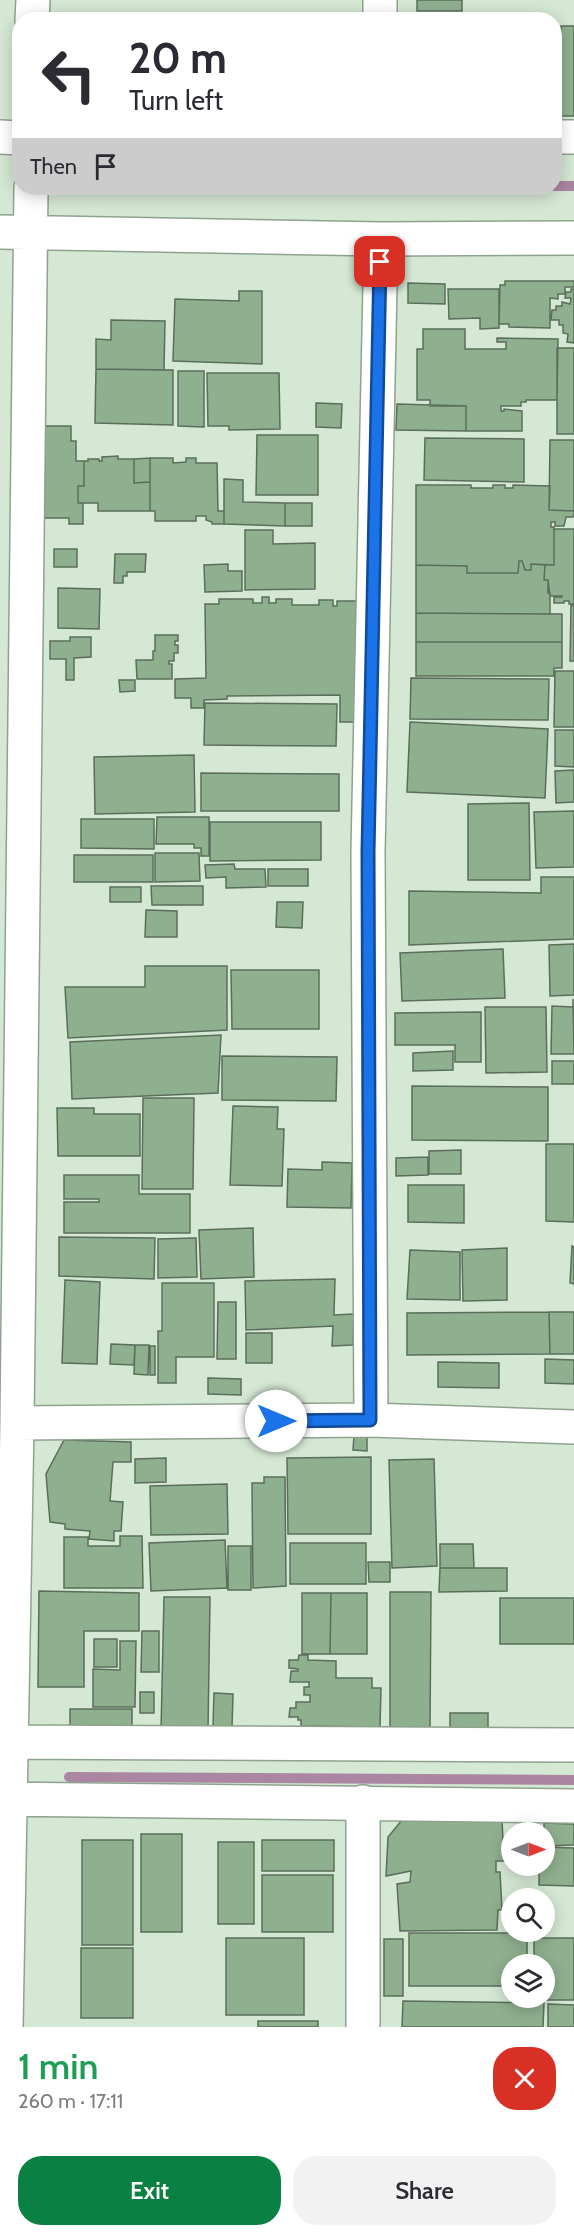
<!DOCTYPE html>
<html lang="en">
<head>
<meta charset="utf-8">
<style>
  :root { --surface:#fff; --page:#f2f2f3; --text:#2b2b33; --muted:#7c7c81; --accent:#0b8043 }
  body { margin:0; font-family:Cabin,sans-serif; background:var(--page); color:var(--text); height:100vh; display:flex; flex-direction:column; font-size:22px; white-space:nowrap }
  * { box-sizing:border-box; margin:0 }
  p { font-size:20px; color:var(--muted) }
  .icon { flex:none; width:33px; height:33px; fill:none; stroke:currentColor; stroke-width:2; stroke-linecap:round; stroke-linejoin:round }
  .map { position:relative; height:2027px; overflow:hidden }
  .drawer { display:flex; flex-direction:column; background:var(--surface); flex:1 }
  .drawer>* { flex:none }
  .banner { position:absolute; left:12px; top:12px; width:550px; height:183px; border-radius:24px; box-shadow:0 3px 15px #0003; background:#fff; color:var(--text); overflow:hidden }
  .needle { width:39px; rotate:90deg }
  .buttons { position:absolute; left:501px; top:1822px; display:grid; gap:12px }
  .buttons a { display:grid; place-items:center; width:54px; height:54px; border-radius:50%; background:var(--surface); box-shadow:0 3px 15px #0003; font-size:30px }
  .pin { position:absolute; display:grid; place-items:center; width:51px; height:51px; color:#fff; margin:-26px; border-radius:12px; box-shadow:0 3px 9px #0006 }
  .me { position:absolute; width:66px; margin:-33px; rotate:90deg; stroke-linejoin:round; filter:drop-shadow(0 0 4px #0008) }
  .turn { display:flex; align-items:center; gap:21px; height:126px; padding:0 18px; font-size:27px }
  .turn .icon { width:78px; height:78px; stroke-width:2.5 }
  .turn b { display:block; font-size:42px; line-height:51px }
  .then { display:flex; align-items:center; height:57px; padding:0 18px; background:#0003; gap:12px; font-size:22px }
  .round { display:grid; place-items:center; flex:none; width:63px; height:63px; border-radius:24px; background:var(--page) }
  .headline { display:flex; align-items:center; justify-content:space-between; height:102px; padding:0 18px }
  h1 { font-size:36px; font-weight:600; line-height:45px; color:#1e9e55 }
  .primary-button { display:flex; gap:12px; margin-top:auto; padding:12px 18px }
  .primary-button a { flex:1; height:69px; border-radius:24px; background:var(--accent); color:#fff; font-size:24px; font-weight:600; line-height:69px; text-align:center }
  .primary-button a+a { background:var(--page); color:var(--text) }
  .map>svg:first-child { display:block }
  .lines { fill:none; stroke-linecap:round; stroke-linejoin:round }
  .stream { stroke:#aa86a3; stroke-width:10 }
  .building { fill:#8fb08e; stroke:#5b6d5b; stroke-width:1.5 }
  .minor-casing { stroke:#8fa28e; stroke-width:36 }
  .minor { stroke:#fff; stroke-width:33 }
  .route-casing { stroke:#114b97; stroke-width:15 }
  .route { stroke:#1a73e8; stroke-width:10 }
</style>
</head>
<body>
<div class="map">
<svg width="574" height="2027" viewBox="0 0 574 2027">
  <rect width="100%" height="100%" fill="#d4e8d3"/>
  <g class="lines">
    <path class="stream" d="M555 186H574
      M69 1777 574 1780"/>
  </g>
  <path class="building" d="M417 0H462V11H417Z
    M561 26H574V116H555V91H558V50H555V40H561Z
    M505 281H574V287H565V294H558V299L550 298V328L509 327V324H499L500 285H505Z
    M408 283 445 284V304L408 303Z
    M448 289H499V328L480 329V318L449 319Z
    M571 289H574V343L567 342 568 334 563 333V325H559V320H551L552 310H556V306H562V302L570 304 571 298H565L566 292H571Z
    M239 291H262V364L173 361 175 299 239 301Z
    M111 320 165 321 164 370 96 369V339L111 340Z
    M423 329H465V349H506V342H497V338L558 339 557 400H526V402H521V406H501V411H504V409L522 411V431H466V406H430V400H417V349H423Z
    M557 348H574V434H557Z
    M96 369 173 370V425L95 423Z
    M178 371H204V427L178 426Z
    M207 373H279L280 429 229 430V426H208Z
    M316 403 342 404 341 428 316 427Z
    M397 404 466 406V431L396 430Z
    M45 426H71V441H76V461H84V486H78V503H83V524H69V518H44Z
    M257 435H318V495H256Z
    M425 438 524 439V482L424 480Z
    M550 440H574V511L549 510Z
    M118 456V459H134V483L150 482V511H98V503H78V486H84V461H88V459H99V461H102V457Z
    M150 458V482L134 483V459Z
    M150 458H173V463L186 462V458H196V463H217L218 511H224V524H212V522L206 520V516H196V521H155V511H150Z
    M224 479 243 480V502L285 503V526L224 524Z
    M416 485H471V488H493V485H505V488H513V485L550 486 549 510 574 511V514L573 517H566L564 526H555V522H551V527H554V565L531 564V570H525L522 561H519L518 573H467V566L416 565Z
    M285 503H312V526H285Z
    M554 529H574V604H569V601H564V603H554V597H562V596H550L548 580H544L545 565H554Z
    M245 530H273V544L315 543V589L245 590Z
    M54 549H77V567H54Z
    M115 554H146L145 572H127V576H123V583H114Z
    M519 561H522L525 570H531V564L545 565 544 580H548V593H550V614L416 613V565L467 566V573H518Z
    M228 564V571H242V591L205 592 204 565Z
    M58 588 100 589 99 629 58 628Z
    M262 597H269V603H276V599H292V605H319V600H333V606H337V601H358L359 722H340V695L227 696V699L204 700V708H191V698H175V679L206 678 205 604H219V599H253V603H262Z
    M571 605 574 606V661H570Z
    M416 613 562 614V642H416Z
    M155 635H178V641H175V645H178V653H174V661H169V664H172V679H137L136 660H153V651H155Z
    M70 637H91V657L74 658V680H66V659H50V641H70Z
    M416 642H562V668H554V676H416Z
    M555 671H574V727H554Z
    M411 678 549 679 548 720 410 719Z
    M119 680H135V691L120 692Z
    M205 703 337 704 336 746 204 745Z
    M410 722 548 729 545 798 407 792Z
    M555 730H574V767L555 766Z
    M194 755 195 812 95 814 94 757Z
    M574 770V802L556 803 555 771Z
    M201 773 339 774V811H201Z
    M529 803 530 880H468V804Z
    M574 811V867L536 868 534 812Z
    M157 817H209V856H201V848H194V844H156Z
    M81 819H154V849L81 848Z
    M210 822H321V860L210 861Z
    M155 853H199L200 881 155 882Z
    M74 855H153V882H74Z
    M234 864 235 869H265L266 887 226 888V877L206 878 205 865Z
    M268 869H308V886H268Z
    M541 877H574V939L409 945V891L541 893Z
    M151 886H203V905H152Z
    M110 887H141V902H110Z
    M277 902H303L302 928 276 927Z
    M146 910 177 911V937H145Z
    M574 944V995L550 996 549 945Z
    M503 949 505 998 402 1001 400 953Z
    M145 966H227V1030L68 1038 65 987H145Z
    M231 970H319V1029H232Z
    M573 999 574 1054H551L552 1006 573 1007Z
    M485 1007H546L547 1072 486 1073Z
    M481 1012V1062H455V1045H395V1013Z
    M221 1035 218 1093 72 1099 70 1042Z
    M453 1051V1070L413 1071V1053Z
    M222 1056 337 1057 336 1101 222 1100Z
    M552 1061H574V1084H552Z
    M412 1086 548 1087V1141L412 1140Z
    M143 1098H194L193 1189H142Z
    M233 1106 278 1107 277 1129H284L282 1186 230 1185Z
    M57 1108H94V1114H140V1156H58Z
    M546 1144H574V1222L546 1221Z
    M461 1150V1174H429V1151Z
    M428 1157V1175L396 1176V1158Z
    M322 1162 352 1163 351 1208 287 1207 288 1169 322 1170Z
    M64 1175H139V1194H190V1233H64V1202H99V1199H64Z
    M408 1185H464V1223L408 1222Z
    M253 1228 254 1277 201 1279 199 1230Z
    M59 1237 155 1238 154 1279 59 1276Z
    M196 1238 197 1277 158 1278V1239Z
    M572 1246 574 1247V1284L570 1283Z
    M507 1248V1300L463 1301 462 1250Z
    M410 1250 460 1252V1300L407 1299Z
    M335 1279 334 1315 354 1314 353 1345 332 1346 333 1326 246 1330 245 1281Z
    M65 1280 100 1282 97 1364 62 1363Z
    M162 1283H214V1357H176V1383H158V1331H162Z
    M218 1302H236V1359H217Z
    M549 1312H574V1354H550Z
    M549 1312 550 1354 407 1355V1313Z
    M246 1333H272V1363H246Z
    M111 1344 135 1345 134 1365 110 1364Z
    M135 1345H149L148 1375 134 1374Z
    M150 1346H155V1375H150Z
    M545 1359 574 1360V1384L545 1383Z
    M438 1362 499 1363V1388L438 1387Z
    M208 1378 241 1379V1395L208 1394Z
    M354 1436 367 1437V1451L353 1450Z
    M64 1440 131 1442V1462H113L110 1501 123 1502 121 1531H114V1541L89 1539 90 1531 65 1529V1524L50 1522 46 1474Z
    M371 1457V1534H288L287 1458Z
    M166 1458V1482L135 1483V1459Z
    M434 1459 437 1566 392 1568 389 1460Z
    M264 1477H285L286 1586 253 1588 252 1483H264Z
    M227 1484 228 1534 151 1535 150 1486Z
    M120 1536H142L143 1588H64V1537H88V1546H120Z
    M225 1540 227 1588 151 1591 149 1543Z
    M290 1543H366V1584H290Z
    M440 1544H473L474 1568H440Z
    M228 1546H251V1590H228Z
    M368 1562H390V1582H369Z
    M440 1568H507V1591L439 1592Z
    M39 1591 139 1593V1631H84V1687H38Z
    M390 1592H431L430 1729H390Z
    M302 1593H331L330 1654H302Z
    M331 1593H367V1654H330Z
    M164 1597H210L208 1731H161Z
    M500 1598H574V1644H500Z
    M142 1631H159V1672H141Z
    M94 1639H117V1667H94Z
    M120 1641H136L135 1707H93V1669L120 1670Z
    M299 1655H308V1660L336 1661V1678H372V1688H381L380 1727 301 1726V1720H298V1717H289L290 1708H296V1702H310V1695H304V1687H309V1682H290L291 1671H298V1669L289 1668V1660H298Z
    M140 1692H154V1713H140Z
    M214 1693 233 1694 232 1728 213 1727Z
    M70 1709H132V1728L70 1727Z
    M450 1713H488V1728H450Z
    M407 1814 502 1820 504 1861H496V1872H500L502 1910H498L497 1930 400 1931 397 1884 410 1882 411 1871 386 1876 388 1837Z
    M544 1823 574 1824V1845L544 1846Z
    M141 1834H182V1932H141Z
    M82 1840H133V1945H82Z
    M262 1840H334V1871H262Z
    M218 1842H254V1924H218Z
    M544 1847 574 1848V1886L539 1885V1866H544Z
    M262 1875H333V1932H262Z
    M409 1933H527V1965H512V1986H409Z
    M226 1938H304V2015H226Z
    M534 1938H574V2000H535V1998H544V1965H534Z
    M384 1939H403V1996H384Z
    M81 1948H133V2018H81Z
    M403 2001 544 2003 543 2027H402Z
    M548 2004 574 2005V2027H548Z
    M258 2021H318V2027H258Z"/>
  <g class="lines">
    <g class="minor-casing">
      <path id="minor" d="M32 20 33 0
        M380 20V0
        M0 137 20 138
        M555 137H574
        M0 232 381 239 574 238
        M371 1420 368 852 381 239
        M17 1423 371 1420 574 1427
        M0 1742 574 1745
        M0 1799 574 1806
        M6 2027 17 1423 31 188
        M363 2027V1802"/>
    </g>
    <use href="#minor" class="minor"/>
  </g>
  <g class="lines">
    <g class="route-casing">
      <path id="route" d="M276 1421 370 1420 368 852 380 262"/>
    </g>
    <use href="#route" class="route"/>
  </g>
</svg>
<div class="buttons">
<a><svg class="needle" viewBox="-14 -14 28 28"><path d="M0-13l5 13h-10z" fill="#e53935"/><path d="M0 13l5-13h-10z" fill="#7c7c81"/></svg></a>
<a><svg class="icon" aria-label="search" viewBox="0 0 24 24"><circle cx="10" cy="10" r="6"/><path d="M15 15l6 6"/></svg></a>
<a><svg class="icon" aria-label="layers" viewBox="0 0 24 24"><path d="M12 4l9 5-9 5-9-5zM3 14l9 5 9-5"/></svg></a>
</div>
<div class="pin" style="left:380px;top:262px;background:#d93025"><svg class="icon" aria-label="arrive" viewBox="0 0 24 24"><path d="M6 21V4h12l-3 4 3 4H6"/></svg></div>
<svg class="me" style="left:276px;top:1421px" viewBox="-20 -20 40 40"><circle r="19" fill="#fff"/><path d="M0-13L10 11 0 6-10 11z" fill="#1a73e8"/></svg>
<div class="banner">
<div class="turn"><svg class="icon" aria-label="left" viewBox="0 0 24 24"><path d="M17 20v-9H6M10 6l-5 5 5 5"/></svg><div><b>20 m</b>Turn left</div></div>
<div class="then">Then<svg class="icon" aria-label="arrive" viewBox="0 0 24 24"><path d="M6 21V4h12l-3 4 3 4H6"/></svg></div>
</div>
</div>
<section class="drawer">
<div class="headline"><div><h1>1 min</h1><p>260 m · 17:11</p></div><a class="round" style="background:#d93025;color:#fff"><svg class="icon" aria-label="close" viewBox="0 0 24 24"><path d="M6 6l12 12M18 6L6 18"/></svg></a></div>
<div class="primary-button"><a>Exit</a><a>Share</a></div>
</section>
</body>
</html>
